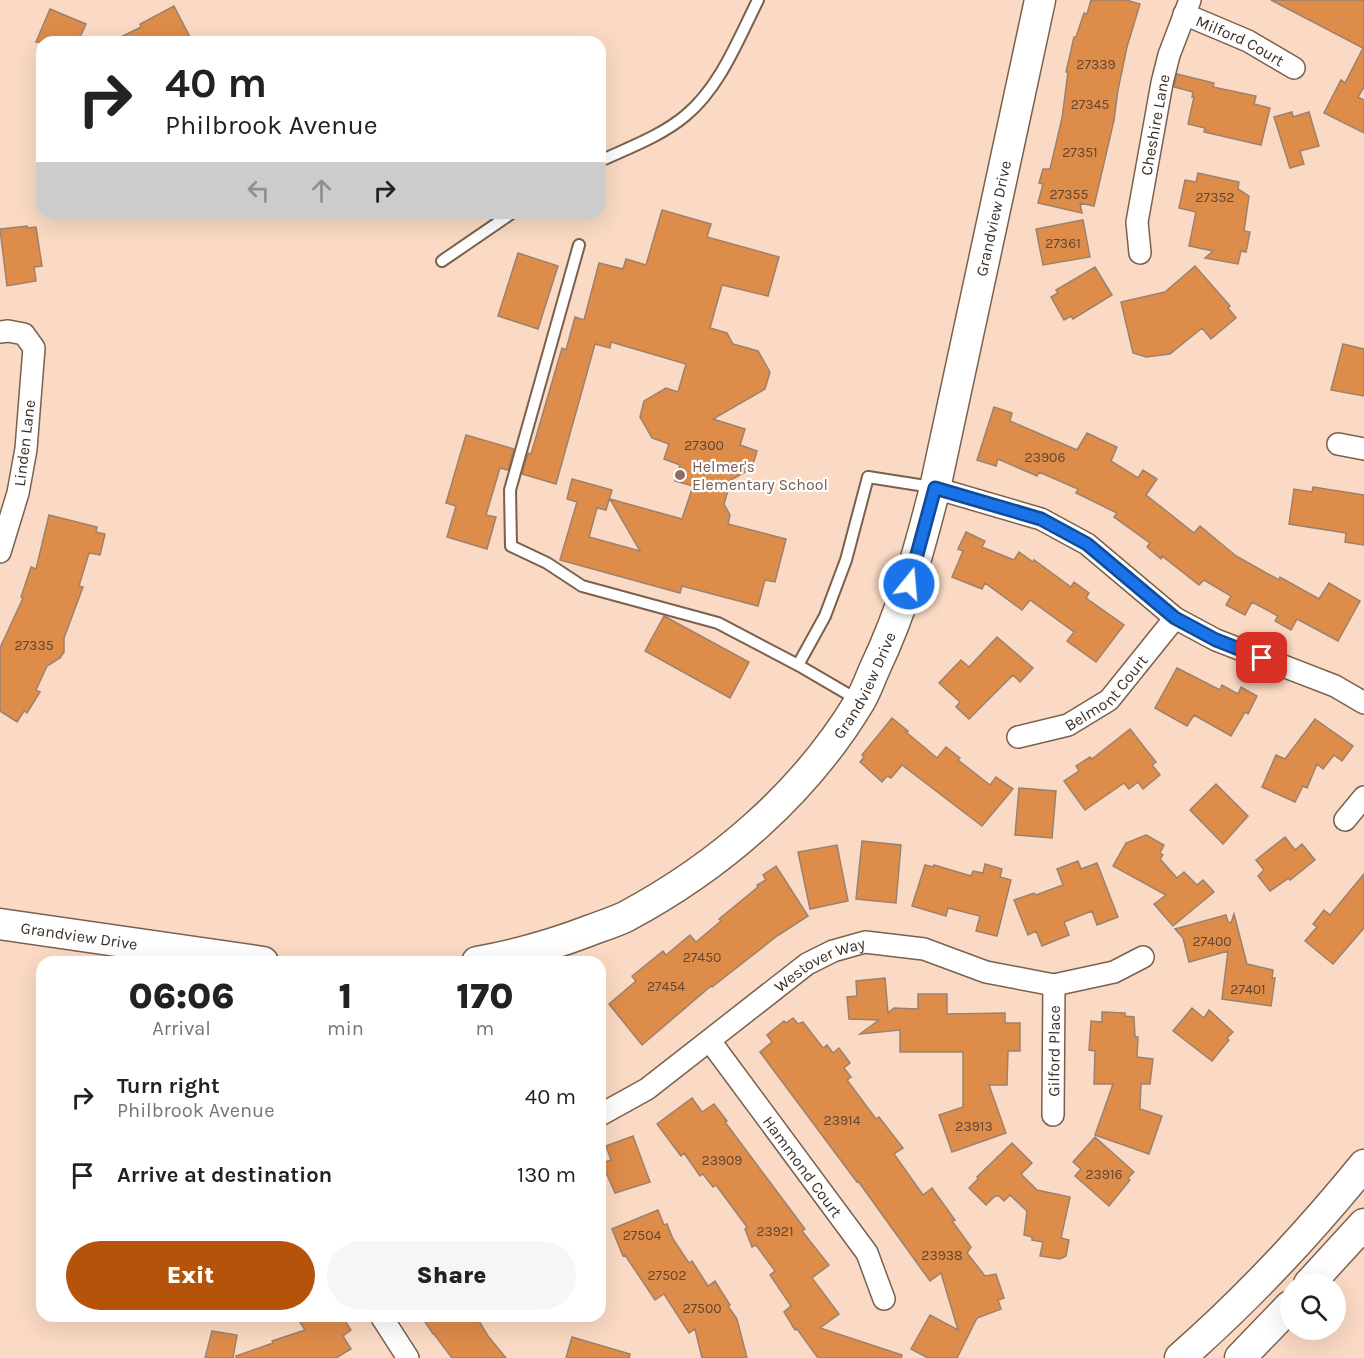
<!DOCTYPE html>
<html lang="en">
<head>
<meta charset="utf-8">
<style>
  :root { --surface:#fff; --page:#f6f6f6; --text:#222; --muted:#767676; --accent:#b45309 }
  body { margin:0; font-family:Karla,sans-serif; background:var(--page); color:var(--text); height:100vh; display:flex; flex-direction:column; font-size:22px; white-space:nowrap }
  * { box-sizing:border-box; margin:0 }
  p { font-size:20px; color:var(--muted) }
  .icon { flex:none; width:33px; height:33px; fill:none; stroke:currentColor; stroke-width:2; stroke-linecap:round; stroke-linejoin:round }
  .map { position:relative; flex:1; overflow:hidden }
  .side { position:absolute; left:36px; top:956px; width:570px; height:366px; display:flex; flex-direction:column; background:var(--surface); border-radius:18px; box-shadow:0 6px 24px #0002 }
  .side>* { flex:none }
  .top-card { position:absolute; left:36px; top:36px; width:570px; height:183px; border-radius:18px; box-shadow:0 6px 24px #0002; background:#fff; color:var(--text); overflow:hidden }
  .fabs { position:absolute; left:1280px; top:1274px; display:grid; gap:12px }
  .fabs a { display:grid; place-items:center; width:66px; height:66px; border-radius:50%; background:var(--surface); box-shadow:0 6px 24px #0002; font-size:30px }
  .pin { position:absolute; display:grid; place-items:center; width:51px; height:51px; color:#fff; margin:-26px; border-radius:12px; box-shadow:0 3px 9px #0006 }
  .me { position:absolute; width:66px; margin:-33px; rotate:17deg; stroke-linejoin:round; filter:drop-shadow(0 0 4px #0008) }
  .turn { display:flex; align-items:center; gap:21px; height:126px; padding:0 30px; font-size:27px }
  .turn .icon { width:78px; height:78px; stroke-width:2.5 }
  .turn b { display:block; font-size:42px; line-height:51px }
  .lanes { display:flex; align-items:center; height:57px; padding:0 30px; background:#0003; justify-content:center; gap:30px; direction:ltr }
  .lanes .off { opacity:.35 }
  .eta { display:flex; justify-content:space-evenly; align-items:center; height:102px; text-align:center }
  .eta b { font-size:36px; font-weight:800; line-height:42px }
  .cta { display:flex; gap:12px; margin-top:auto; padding:12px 30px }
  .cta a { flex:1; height:69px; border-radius:36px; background:var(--accent); color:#fff; font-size:24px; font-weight:800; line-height:69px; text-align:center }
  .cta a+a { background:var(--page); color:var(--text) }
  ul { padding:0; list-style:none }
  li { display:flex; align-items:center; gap:18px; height:78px; padding:0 30px }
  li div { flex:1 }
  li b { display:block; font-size:22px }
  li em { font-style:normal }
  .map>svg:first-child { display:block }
  .building { fill:#de8c4a; stroke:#9d816c; stroke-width:1.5 }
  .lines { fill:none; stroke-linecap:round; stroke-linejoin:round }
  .lane-casing { stroke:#7b604d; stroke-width:14 }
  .street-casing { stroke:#7b604d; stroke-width:24 }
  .secondary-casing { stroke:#7b604d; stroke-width:33 }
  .lane { stroke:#fff; stroke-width:10 }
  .street { stroke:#fff; stroke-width:21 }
  .secondary { stroke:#fff; stroke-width:30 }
  .route-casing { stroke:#114b97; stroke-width:15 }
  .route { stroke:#1a73e8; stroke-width:10 }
  .education-dot { fill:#8d6e63; stroke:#fff; stroke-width:2 }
  .labels { text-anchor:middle; stroke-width:4.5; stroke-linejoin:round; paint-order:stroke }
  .number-label { font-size:14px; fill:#644730 }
  .street-label { font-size:16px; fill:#3c3027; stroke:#fff }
  .education-label { font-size:16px; fill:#785e54; stroke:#fff; text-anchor:start }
</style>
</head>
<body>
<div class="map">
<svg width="1364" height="1358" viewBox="0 0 1364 1358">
  <rect width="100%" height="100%" fill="#fadac4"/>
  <path class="building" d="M1091 0H1126L1140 4 1127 47 1118 90 1114 120 1094 206 1080 203 1082 213 1038 203 1043 184 1039 183 1043 169H1050L1062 118 1068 72H1066L1074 37H1076L1084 13 1087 14Z
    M1271 0H1364V87L1358 97 1364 100V133L1324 113 1341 80 1345 83 1363 48Z
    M174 6 190 37 181 42H111L141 27 140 24Z
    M50 9 86 24 78 42H36Z
    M1177 74 1214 83 1213 87 1256 96 1254 104 1270 108 1261 145 1204 132 1205 128 1188 124 1194 97H1192L1193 92 1174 87Z
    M1292 112 1293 117 1309 112 1319 146 1300 151 1304 164 1290 168 1274 117Z
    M1198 173 1239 182 1238 189 1249 196 1244 231 1250 232 1246 252 1241 251 1238 264 1205 258 1213 251 1189 246 1196 212 1179 208 1185 180 1196 182Z
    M662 210 711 224 707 237 779 257 768 296 722 285 710 328 727 333 733 344 758 351 770 372 765 389 713 419 745 429 740 445 757 451 752 468 731 480 724 504 730 515 728 524 786 539 775 582 765 580 758 606 682 586 680 593 560 560 577 502 567 499 572 479 612 490 606 510 597 508 589 537 640 551 610 499 682 519 693 486 675 481 680 465 664 459 669 444 652 438 640 417 644 401 666 388 678 392 686 364 611 342 610 348 595 344 556 484 522 474 528 453 531 454 562 348 566 350 575 317 584 320 599 263 623 269 626 259 646 265Z
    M1083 220 1090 257 1043 265 1036 229Z
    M27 226V228L36 227 42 266 34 267 36 281 7 286 0 229Z
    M518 253 558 266 538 329 498 316Z
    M1195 266 1230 306 1228 308 1236 318 1211 339 1202 328 1170 354 1146 357 1133 353 1121 302 1165 292Z
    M1095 267 1112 295 1073 319 1071 316 1064 320 1051 297 1058 293 1056 290Z
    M1343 344 1364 349V396L1331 390Z
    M994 407 1012 413 1010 421 1077 450 1087 433 1117 447 1111 461 1138 478 1143 470 1157 479 1146 495 1194 533 1200 526 1236 556 1279 580 1280 577 1319 599 1329 583 1360 601 1338 641 1297 619 1291 630 1275 621 1278 616 1252 602 1245 615 1226 605 1231 596 1204 580 1199 585 1162 556 1161 559 1147 547 1150 543 1114 517 1117 513 1076 493 1078 489 1039 472 1037 476 998 459 996 466 977 460Z
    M466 435 514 449 508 470 500 468 486 515 496 517 487 549 447 537 456 506 446 503Z
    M1313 487 1364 495V545L1345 542 1346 533 1289 524 1294 489 1312 492Z
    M49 515 97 527 96 532 105 534 100 555 89 553 79 586 83 587 64 638V652L60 658 47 666 36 690 40 692 27 713 24 711 17 722 0 711V648L23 598 21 597 31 567 36 569Z
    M966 532 985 541 982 547 1014 560 1019 552 1033 562 1034 560 1071 587 1074 582 1089 593 1086 598 1124 625 1096 662 1067 641 1074 632 1030 600 1022 610 985 583 982 589 952 577 963 551 958 549Z
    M664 616 749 662 730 698 645 651Z
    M997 637 1033 668 1020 682 1013 675 969 719 956 707 960 702 939 683 961 660 969 667Z
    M1177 668 1220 690 1222 685 1238 694 1241 687 1257 696 1248 714 1245 712 1231 736 1194 715 1187 726 1155 708Z
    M892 718 908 731 906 732 937 758 946 747 960 758 958 760 990 785 996 777 1013 789 982 826 902 765 891 778 887 776 882 782 860 762 864 757 862 755Z
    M1315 719 1353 746 1342 761 1334 755 1323 769 1317 764 1307 788 1303 786 1295 802 1262 787 1276 755 1285 759Z
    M1130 729 1156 762 1152 765 1160 775 1143 789 1138 782 1129 789 1124 783 1085 810 1064 781 1079 771 1076 766 1090 757 1092 759Z
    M1216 784 1248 816 1223 844 1190 810Z
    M1019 788 1056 791 1052 838 1015 835Z
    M1146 835 1164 845 1160 853 1163 855 1160 859 1177 878 1184 872 1197 885 1203 880 1214 892 1173 926 1154 904 1166 895 1113 866 1126 843Z
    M1285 837 1295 850 1302 844 1315 860 1290 880 1289 878 1270 891 1258 876 1264 870 1256 860Z
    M862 841 901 845 896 903 856 899Z
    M837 845 848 901 810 909 798 852Z
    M1078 861 1081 869 1097 863 1118 917 1097 925 1092 911 1064 922 1069 935 1042 946 1036 931 1028 935 1014 900 1034 893 1036 895 1063 885 1057 869Z
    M985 864 1002 869 1000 877 1011 880 997 936 976 931 980 916 948 908 946 916 912 906 925 865 933 867 934 865 971 876 973 871 983 873Z
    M776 866 808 916 777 936 712 987 711 986 642 1045 609 1004 636 981 632 976 663 951 666 955 690 935 696 942 721 921 719 919 758 887 757 885 766 880 763 875Z
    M1364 874V928L1333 964 1305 941 1317 927 1313 924 1324 910 1330 915Z
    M1234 914 1247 964 1273 970 1272 978H1275L1271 1006 1222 999 1228 951 1189 962 1183 938 1175 929 1226 915 1228 922 1231 923Z
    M885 978 888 1013 894 1008 918 1009V994H947V1014L1005 1013V1023H1020V1051H1008L1007 1085H989L1006 1133 952 1152 939 1115 963 1107V1052H900V1030L860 1034 879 1020 849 1019 847 997 857 996 856 981Z
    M1192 1008 1204 1018 1209 1010 1233 1032 1227 1038 1229 1040 1212 1061 1173 1031Z
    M1102 1012 1125 1013V1016L1134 1017 1135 1037H1138L1137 1057 1153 1059 1150 1084H1141L1140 1109 1162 1116 1149 1154 1095 1135 1113 1084H1094L1095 1051 1089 1050 1091 1021 1102 1022Z
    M793 1018 798 1024 803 1022 823 1048 827 1045 833 1053 839 1048 850 1063 844 1068 851 1077 847 1080 876 1119 879 1117 903 1148 894 1154 923 1195 932 1188 955 1220 952 1221 971 1247 967 1253 985 1276 996 1274 1004 1298 998 1300 1001 1309 977 1318 957 1358H928L911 1349 930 1315 958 1330 941 1273 930 1281 858 1181 857 1182 760 1052 772 1042 767 1035 784 1021 786 1023Z
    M692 1098 702 1112 714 1104 727 1121 725 1122 805 1229 802 1231 829 1265 812 1278 839 1314 820 1328 902 1355 901 1358H818L797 1329 795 1330 784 1312 791 1306 770 1275 775 1271 756 1245 752 1247 745 1229 747 1227 716 1185 713 1187 703 1174 700 1176 684 1153 681 1156 657 1124Z
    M633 1136 650 1182 615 1193 602 1163 611 1160 606 1146Z
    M1095 1137 1134 1172 1128 1178 1130 1180 1109 1206 1075 1176 1081 1169 1073 1162Z
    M1012 1143 1032 1163 1021 1174 1037 1190 1070 1197 1061 1238 1069 1240 1066 1256 1060 1259 1040 1256 1043 1242 1032 1240V1237L1024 1235 1027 1211 1010 1195 1004 1201 999 1196H995L986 1205 969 1188 978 1179 977 1177Z
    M658 1210 664 1225 667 1224 673 1239 689 1263 692 1261 708 1286 715 1281 730 1305 728 1306 737 1319 747 1358H702L695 1329 689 1333 664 1294 655 1300 625 1255 623 1256 612 1229Z
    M311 1316H342L351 1330 343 1336 351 1349 336 1358H236V1356L273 1343 272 1341 305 1330 300 1322Z
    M421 1316H476L488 1336 506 1358H452L434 1334H433Z
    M212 1331 237 1335 233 1358H205Z
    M572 1337 630 1354 629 1358H566Z"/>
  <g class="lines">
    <g class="lane-casing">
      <path id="lane" d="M600 161C628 148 661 136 685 116 720 87 738 40 758 0
        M579 245 510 490 511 546 547 563 582 586 718 623 798 665 858 700
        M442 261 512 213
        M798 665 825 616 846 560 868 477 932 487"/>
    </g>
    <g class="street-casing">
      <g id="street">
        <path id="s1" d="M1184 14 1248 41 1294 68"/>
        <path id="s2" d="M1140 253 1137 222 1162 83 1169 55 1190 0"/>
        <path d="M0 332 8 331 24 334 34 348 26 449 18 493 0 552"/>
        <path d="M1338 444 1364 449"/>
        <path d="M935 488 1041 519 1087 544 1175 618 1216 640 1335 686 1364 703"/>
        <path id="s3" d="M1018 737 1068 725 1109 700 1175 618"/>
        <path d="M1345 820 1364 797"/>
        <path id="s4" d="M710 1041 867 1253 884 1299"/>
        <path id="s5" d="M600 1115 647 1089 807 964 833 951 865 942 924 949 986 972 1054 985 1114 972 1143 957"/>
        <path id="s6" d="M1053 1115 1054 985"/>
        <path d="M381 1316 408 1358"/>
      </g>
    </g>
    <g class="secondary-casing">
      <g id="secondary">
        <path id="s7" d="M0 924 263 962"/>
        <path id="s8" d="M477 962C516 955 555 944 591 930 602 926 614 922 625 917 719 867 805 793 860 701 866 691 870 679 875 668 903 609 919 551 935 488L1040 0"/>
        <path d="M1309 1284 1364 1224"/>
        <path d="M1180 1358C1247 1299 1308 1234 1364 1165"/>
        <path d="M1240 1358 1290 1306"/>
      </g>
    </g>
    <use href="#lane" class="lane"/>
    <use href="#street" class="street"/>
    <use href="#secondary" class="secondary"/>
  </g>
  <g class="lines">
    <g class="route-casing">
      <path id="route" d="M909 584 935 488 1041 519 1087 544 1175 618 1216 640 1262 658"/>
    </g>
    <use href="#route" class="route"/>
  </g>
  <circle class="education-dot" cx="680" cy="475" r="6"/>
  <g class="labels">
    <g class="number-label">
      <text x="1096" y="69">27339</text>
      <text x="1090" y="109">27345</text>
      <text x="1080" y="157">27351</text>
      <text x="1069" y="199">27355</text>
      <text x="1215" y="202">27352</text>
      <text x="1063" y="248">27361</text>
      <text x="704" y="450">27300</text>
      <text x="1045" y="462">23906</text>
      <text x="34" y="650">27335</text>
      <text x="1212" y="946">27400</text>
      <text x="702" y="962">27450</text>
      <text x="666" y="991">27454</text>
      <text x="1248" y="994">27401</text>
      <text x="842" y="1125">23914</text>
      <text x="974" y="1131">23913</text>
      <text x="722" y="1165">23909</text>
      <text x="1104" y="1179">23916</text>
      <text x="775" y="1236">23921</text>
      <text x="642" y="1240">27504</text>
      <text x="942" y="1260">23938</text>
      <text x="667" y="1280">27502</text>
      <text x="702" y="1313">27500</text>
    </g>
    <g class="street-label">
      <text dy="6" stroke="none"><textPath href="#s1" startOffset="62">Milford Court</textPath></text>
      <text dy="6" stroke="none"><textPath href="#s2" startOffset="130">Cheshire Lane</textPath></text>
      <text dy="6" stroke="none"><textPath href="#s8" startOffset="980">Grandview Drive</textPath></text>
      <text transform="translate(24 443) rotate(-83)" y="6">Linden Lane</text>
      <text dy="6" stroke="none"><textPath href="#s8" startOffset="494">Grandview Drive</textPath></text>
      <text dy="6" stroke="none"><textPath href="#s3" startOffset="102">Belmont Court</textPath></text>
      <text dy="6" stroke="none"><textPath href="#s7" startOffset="80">Grandview Drive</textPath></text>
      <text dy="6" stroke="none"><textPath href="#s5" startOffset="268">Westover Way</textPath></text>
      <text dy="6" stroke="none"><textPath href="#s6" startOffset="64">Gilford Place</textPath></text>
      <text dy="6" stroke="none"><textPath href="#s4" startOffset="156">Hammond Court</textPath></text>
    </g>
    <g class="education-label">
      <text x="692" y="472">Helmer's<tspan x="692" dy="18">Elementary School</tspan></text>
    </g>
  </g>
</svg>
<div class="fabs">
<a><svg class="icon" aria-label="search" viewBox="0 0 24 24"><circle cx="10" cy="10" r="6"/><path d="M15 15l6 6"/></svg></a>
</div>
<div class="pin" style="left:1262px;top:658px;background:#d93025"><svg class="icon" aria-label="arrive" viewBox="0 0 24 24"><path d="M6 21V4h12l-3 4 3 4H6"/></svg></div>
<svg class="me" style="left:909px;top:584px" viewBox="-20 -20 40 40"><circle r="17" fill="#1a73e8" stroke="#fff" stroke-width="3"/><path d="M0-11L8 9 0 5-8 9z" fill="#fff"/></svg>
<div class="top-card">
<div class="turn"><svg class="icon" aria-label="right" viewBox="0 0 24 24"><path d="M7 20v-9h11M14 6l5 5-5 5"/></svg><div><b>40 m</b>Philbrook Avenue</div></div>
<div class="lanes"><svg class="icon off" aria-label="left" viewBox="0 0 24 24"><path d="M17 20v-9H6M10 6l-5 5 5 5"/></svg><svg class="icon off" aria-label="ahead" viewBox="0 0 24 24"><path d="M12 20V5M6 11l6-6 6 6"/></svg><svg class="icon" aria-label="right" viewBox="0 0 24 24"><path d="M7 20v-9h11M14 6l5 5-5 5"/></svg></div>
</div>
<section class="side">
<div class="eta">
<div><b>06:06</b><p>Arrival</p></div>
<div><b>1</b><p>min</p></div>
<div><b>170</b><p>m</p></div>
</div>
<ul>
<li><svg class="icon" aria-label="right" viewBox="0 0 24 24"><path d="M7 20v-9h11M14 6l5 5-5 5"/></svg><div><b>Turn right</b><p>Philbrook Avenue</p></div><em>40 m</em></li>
<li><svg class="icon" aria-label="arrive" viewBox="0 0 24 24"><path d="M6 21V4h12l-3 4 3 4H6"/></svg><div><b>Arrive at destination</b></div><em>130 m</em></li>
</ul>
<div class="cta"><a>Exit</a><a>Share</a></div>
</section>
</div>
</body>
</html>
